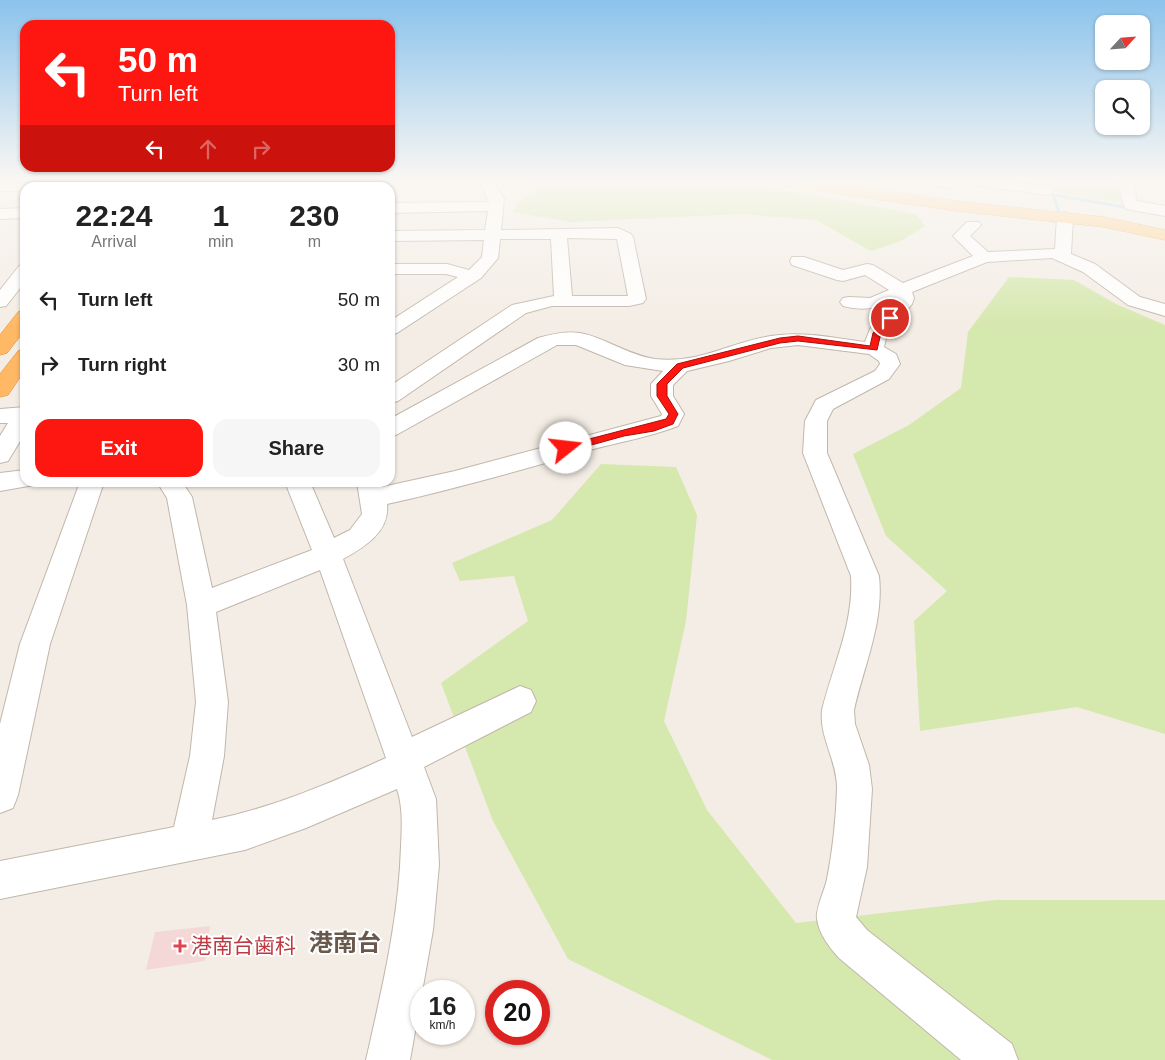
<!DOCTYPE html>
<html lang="en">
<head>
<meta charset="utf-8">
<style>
  :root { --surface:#fff; --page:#f6f6f6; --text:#222; --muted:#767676; --accent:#fe1711 }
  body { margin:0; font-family:Helvetica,"Noto Sans JP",sans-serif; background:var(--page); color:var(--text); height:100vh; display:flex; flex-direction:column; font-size:19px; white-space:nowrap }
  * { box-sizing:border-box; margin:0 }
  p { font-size:16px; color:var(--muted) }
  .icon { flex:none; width:28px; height:28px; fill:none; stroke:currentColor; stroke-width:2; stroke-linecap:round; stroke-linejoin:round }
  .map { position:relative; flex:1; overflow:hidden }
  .sheet { position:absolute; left:20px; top:182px; width:375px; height:305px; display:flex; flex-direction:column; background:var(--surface); border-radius:15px; box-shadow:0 1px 4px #0004 }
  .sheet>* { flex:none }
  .top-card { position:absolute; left:20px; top:20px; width:375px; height:152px; border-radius:15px; box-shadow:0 1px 4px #0004; background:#fe1711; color:#fff; overflow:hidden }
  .needle { width:32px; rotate:64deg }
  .fabs { position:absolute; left:1095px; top:15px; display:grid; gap:10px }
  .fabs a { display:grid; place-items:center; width:55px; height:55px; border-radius:10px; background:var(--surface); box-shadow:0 1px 4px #0004; font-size:25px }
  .speed { position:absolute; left:410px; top:980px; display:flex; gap:10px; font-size:25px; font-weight:700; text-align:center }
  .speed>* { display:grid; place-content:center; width:65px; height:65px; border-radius:50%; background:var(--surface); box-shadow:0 1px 4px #0004; line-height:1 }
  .speed small { font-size:12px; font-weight:400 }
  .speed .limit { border:8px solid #d22; background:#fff; color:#111 }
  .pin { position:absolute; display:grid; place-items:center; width:42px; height:42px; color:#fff; margin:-21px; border:2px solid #fff; border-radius:50%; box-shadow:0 1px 5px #0007 }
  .me { position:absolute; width:55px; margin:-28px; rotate:74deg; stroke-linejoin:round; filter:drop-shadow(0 0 4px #0008) }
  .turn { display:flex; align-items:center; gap:18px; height:105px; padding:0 15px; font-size:22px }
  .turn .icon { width:65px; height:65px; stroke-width:2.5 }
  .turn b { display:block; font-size:35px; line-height:42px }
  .lanes { display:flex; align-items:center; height:48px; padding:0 15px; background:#0003; justify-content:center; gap:25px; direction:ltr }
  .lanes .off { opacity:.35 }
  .eta { display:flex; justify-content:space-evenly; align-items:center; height:85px; text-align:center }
  .eta b { font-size:30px; font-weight:700; line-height:35px }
  .button { display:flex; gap:10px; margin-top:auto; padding:10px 15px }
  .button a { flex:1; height:58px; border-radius:15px; background:var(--accent); color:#fff; font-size:20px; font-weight:700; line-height:58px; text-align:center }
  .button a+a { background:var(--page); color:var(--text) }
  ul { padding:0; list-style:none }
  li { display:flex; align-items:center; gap:15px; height:65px; padding:0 15px }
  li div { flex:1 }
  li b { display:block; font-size:19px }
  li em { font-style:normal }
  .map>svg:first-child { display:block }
  .medical { fill:#f4d8d8 }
  .green { fill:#d5e8ad }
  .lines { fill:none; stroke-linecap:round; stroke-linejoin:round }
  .stream { stroke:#a0daf1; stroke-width:3 }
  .minor-casing { stroke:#c1b6ab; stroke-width:2 }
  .major-casing { stroke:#e6ad61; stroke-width:1 }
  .highway-casing { stroke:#e08a32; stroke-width:1 }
  .minor { fill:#fff; fill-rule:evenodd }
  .major { fill:#ffd292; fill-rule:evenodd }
  .highway { fill:#ffb864; fill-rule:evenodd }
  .route { fill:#fe1711; stroke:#a50f0b }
  .health-dot { fill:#e0444e; stroke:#fff; stroke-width:2 }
  .labels { text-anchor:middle; stroke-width:4; stroke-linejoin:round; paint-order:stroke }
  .near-health-label { font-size:21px; fill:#be3a42; stroke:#fff; text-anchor:start }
  .near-quarter-label { font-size:24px; font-weight:bold; fill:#68594c; stroke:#fff }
</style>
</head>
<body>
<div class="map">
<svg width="1165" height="1060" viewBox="0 0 1165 1060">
  <rect width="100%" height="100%" fill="#f3ede5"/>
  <path class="medical" d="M210 926 205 961 146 970 155 932Z"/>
  <path class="green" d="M518 179H666L747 183 916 214 925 226 899 242 871 251 816 220 741 214 571 222 513 212 518 202 537 190Z
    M1053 179H1119L1125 203 1056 192Z
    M1009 277 1074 280 1116 304 1165 325V734L1077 707 920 731 914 621 947 591 886 536 853 454 909 425 961 388 968 332Z
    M601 464 676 467 697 515 686 621 664 721 707 810 796 923 996 900H1165V1060H772L568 959 493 821 441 683 528 621 514 576 460 581 452 563 552 520Z"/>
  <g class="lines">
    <path class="stream" d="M1048 179 1059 212
      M1054 195 1130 208"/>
    <g class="minor-casing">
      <path id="minor" d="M110 179H125L117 188H101Z
        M195 179H210L203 188H187Z
        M257 179H492L504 199 501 230 618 228 631 234 633 237 646 299 643 303 629 306H552L526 313 398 401 390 403V386L512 305 554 296 551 239H500L498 258 481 278 397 333 390 335V321L458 277 446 274H390V264H447L469 270 482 257 484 240 390 241V231L485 230 488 211 390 213V203L489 202 481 184 259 187 254 186 252 183ZM567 238 617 239 628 296H572Z
        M905 179H992L1047 187 1052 188 1054 191 1052 194 1047 195 959 183 958 187 953 188 912 183Z
        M1118 179H1132L1137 201 1165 206V216L1126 209 1123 204Z
        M69 182 74 183 75 188H25V191H0V183Z
        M25 208V218L0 219V209Z
        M1065 212 1070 214 1073 217 1071 254 1095 264 1140 297 1165 304V316L1128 305 1083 272 1052 258 987 262 912 292 914 298 912 304 887 334 884 347 896 354 900 364 889 379 833 409 827 421V453L879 576C884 623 864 665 854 710L855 724 869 765 872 789 867 867 856 917 867 930 1012 1044 1018 1060H961L839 958C829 947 819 934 817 919 815 909 825 890 827 879 833 849 836 818 837 788 837 760 819 737 822 710 833 665 854 624 851 576L803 453 805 421 816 400 875 371 880 364 879 361 869 354 798 345 771 348 729 361 687 371 673 385V396L684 414 678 426C650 437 619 442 590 450 522 470 455 489 387 504 390 532 364 547 343 559L412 737 520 686 531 690 536 701 531 712 424 767 436 799 439 865 433 930 410 1060H366C382 989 399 918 401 846 402 827 403 807 397 789L306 828 245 850 0 899V861L174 827 190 756 196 702 187 605 167 498 157 482H182L192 497 212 588 312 550 285 482H310L334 538 350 530 362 514 357 482H381L382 487 455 471 661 416 662 414 651 396V384L663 371 625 365 576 345H557L398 434 390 437V419L538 338C552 334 565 331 580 333 604 337 627 355 655 359 700 364 730 342 771 336 803 331 834 338 865 342L870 329 895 300C876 309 863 311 843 306L840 302 843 298 849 297 870 298 889 290 865 275 843 281 837 280 792 265 790 261 792 257H804L843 270 867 264 873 265 903 283 973 256 953 236 967 222H979L981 225 970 236 988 252 1055 249 1057 217 1060 214ZM320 570 386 758C330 783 273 808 212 820L224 756 228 702 216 612Z
        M25 265V282L6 306 0 307V290L19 266Z
        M25 407V433L8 461 0 463V436L8 423H0V409Z
        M25 470V482H35L34 485 0 491V473Z
        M80 482H104L50 644 18 795 13 808 0 813V724L20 644Z"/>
    </g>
    <g class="major-casing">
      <path id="major" d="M760 179H799L956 201 1104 217 1165 230V240L1104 227 956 211 767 183 762 182Z"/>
    </g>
    <g class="highway-casing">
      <path id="highway" d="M131 179H146L140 188H124Z
        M173 179H188L182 188H166Z
        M25 310V330L7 353 0 355V335L18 312Z
        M25 349V370L8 395 0 397V374L18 351Z"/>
    </g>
    <use href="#minor" class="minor"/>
    <use href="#major" class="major"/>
    <use href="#highway" class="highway"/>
  </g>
  <linearGradient id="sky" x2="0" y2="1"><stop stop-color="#8bc3ec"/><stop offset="0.55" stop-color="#faf7f3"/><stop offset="1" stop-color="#faf7f3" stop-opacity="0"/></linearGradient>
  <rect width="1165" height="328" fill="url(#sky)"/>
  <path class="route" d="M887 317 894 318 881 333 877 350 798 341 780 343 683 368 667 384V396L678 414 673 424 654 431 624 436 566 452 561 448 566 445 666 419 669 414 657 396V384L677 364 780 338 798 336 870 346 873 333Z"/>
  <path class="health-dot" d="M177.5 938.5h5v5h5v5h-5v5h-5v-5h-5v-5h5z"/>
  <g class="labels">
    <g class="near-health-label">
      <text x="191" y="953">港南台歯科</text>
    </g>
    <g class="near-quarter-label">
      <text x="345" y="951">港南台</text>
    </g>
  </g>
</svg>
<div class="fabs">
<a><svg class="needle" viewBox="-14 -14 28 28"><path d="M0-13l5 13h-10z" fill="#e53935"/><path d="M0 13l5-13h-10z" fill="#767676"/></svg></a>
<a><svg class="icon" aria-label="search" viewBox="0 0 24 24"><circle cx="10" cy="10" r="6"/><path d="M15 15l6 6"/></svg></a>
</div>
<div class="speed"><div>16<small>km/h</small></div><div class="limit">20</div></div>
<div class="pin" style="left:890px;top:318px;background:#d93025"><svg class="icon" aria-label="arrive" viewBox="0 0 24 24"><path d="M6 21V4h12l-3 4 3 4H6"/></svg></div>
<svg class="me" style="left:566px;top:448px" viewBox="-20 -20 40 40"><circle r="19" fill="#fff"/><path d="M0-13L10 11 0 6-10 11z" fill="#fe1711"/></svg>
<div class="top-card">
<div class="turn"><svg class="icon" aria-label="left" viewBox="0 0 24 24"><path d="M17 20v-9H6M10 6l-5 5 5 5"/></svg><div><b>50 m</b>Turn left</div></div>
<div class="lanes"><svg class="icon" aria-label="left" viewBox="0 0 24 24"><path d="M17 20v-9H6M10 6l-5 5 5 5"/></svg><svg class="icon off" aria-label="ahead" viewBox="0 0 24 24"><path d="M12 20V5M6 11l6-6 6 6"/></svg><svg class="icon off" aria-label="right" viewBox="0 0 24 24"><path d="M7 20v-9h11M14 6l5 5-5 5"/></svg></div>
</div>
<section class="sheet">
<div class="eta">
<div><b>22:24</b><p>Arrival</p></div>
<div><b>1</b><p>min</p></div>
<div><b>230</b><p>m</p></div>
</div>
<ul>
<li><svg class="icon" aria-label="left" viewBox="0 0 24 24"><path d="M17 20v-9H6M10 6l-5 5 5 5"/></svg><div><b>Turn left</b></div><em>50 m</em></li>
<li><svg class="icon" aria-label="right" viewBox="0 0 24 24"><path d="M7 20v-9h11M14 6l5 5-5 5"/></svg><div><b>Turn right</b></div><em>30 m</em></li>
</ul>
<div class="button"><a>Exit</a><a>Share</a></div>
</section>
</div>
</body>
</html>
